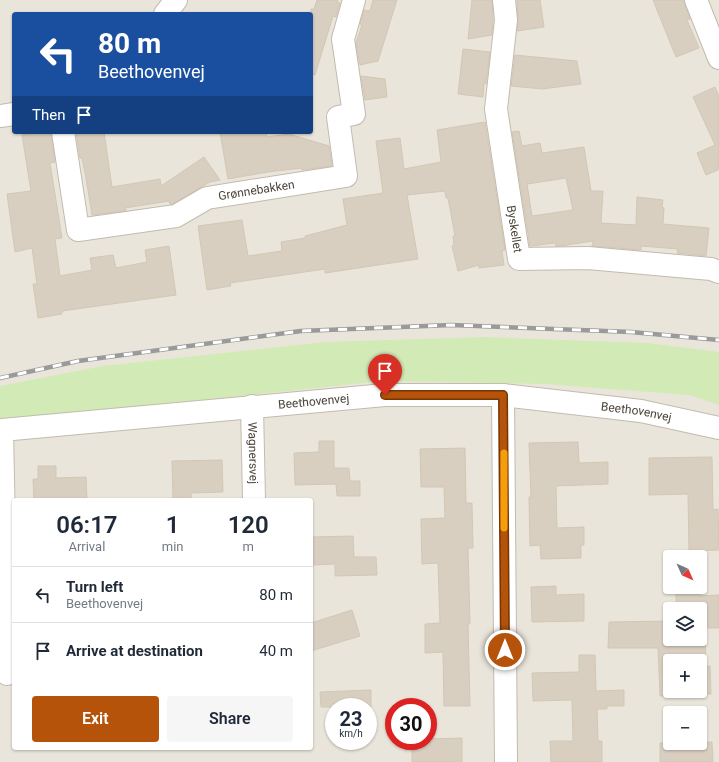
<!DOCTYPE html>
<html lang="en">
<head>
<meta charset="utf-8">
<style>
  :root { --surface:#fff; --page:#f6f6f7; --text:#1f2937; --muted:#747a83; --line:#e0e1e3; --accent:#b45309 }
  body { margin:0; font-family:Roboto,sans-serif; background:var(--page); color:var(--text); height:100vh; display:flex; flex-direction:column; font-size:15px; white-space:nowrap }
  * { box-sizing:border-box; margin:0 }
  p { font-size:13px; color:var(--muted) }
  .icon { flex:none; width:22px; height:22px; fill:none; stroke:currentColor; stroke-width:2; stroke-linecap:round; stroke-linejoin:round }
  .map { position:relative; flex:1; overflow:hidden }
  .details { position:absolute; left:12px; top:498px; width:301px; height:252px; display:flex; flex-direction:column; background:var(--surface); border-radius:4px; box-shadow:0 1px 3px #0004 }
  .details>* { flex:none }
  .banner { position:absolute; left:12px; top:12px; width:301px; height:122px; border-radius:4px; box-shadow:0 1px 3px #0004; background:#1a4fa0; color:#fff; overflow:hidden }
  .needle { width:26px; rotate:135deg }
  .buttons { position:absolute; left:663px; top:550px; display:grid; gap:8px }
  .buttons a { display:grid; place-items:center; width:44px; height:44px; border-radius:4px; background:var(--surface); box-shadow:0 1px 3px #0004; font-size:20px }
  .speed { position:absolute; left:325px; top:698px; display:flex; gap:8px; font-size:20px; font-weight:700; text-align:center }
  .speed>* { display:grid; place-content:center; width:52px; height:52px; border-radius:50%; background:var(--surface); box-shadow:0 1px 3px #0004; line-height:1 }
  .speed small { font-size:10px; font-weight:400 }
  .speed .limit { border:6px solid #d22; background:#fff; color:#111 }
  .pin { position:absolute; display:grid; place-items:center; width:34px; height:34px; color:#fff; margin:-41px -17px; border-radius:50% 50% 50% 0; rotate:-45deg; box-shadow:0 0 4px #0007 }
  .pin .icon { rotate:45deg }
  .me { position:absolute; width:44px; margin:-22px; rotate:0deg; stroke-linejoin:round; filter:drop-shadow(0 0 3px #0008) }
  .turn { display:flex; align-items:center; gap:14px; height:84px; padding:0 20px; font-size:18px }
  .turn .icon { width:52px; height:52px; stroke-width:2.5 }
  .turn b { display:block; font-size:28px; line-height:34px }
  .then { display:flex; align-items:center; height:38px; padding:0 20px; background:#0003; gap:8px; font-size:15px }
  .eta { display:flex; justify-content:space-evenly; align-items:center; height:68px; text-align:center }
  .eta b { font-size:24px; font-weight:600; line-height:28px }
  .primary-button { display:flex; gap:8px; margin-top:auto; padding:8px 20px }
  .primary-button a { flex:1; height:46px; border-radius:4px; background:var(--accent); color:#fff; font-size:16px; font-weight:600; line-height:46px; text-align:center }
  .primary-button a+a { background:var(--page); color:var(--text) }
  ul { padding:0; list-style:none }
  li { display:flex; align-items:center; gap:12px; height:56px; padding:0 20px; border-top:1px solid var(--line) }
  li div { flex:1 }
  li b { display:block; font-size:15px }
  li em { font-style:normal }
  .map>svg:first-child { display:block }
  .residential { fill:#eae5da; fill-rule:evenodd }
  .green { fill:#d2eab5 }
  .building { fill:#d8cfc1; stroke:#d3c7b4; fill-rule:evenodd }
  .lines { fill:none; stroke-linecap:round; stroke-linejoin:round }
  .minor-casing { stroke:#c2bbae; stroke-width:24 }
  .minor { stroke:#fff; stroke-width:22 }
  .rail-casing { stroke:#9a9a9a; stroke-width:4.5 }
  .rail { stroke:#fff; stroke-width:3; stroke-dasharray:9; stroke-linecap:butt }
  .route-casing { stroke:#753606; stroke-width:10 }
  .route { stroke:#b45309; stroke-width:7 }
  .slow { stroke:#f59e0b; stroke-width:7 }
  .labels { text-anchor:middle; stroke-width:3; stroke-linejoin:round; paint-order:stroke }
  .street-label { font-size:12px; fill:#4b4439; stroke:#fff }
</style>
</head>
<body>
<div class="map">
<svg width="719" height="762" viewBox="0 0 719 762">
  <rect width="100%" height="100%" fill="#f6f3ec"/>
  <path class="residential" d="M0 0H719V762H0ZM14 14H311V132H14ZM14 500H311V748H14ZM670 557H700V587H670ZM670 609H700V639H670ZM670 661H700V691H670ZM334 707H368V741H334ZM394 707H428V741H394ZM670 713H700V743H670Z"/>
  <path class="green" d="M484 337 648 343 719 352V405L690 395 545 384 382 381 0 421V386L103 366 326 342Z"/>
  <path class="building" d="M317 0H338L337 2 340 3 336 17 333 16 315 75 311 74V9H314Z
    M373 0H397L378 61 360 65 356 43 362 25 360 24 364 10 370 11Z
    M472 0H492L493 20 492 35 468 39Z
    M517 0H540L544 27 517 31 518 19Z
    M653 0H683L690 19 687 20 699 48 676 57Z
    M463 49 490 52 486 84 484 83 483 97 458 94Z
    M515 55 577 61 581 84 542 89 511 86Z
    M361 76 385 79 387 97 365 100Z
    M715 87 719 96V162L718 170 706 175 697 153 715 145 693 97Z
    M485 122 505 250 502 251 504 265 479 268V265L458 271 452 246 454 245 453 236H455L448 198H446L445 191 407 195 418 259 325 273V269L230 283 231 286 207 290 198 226 242 220 248 256 282 251 281 242 305 238V236L347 225 343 199 383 193 376 141 400 138 404 169 441 162 437 130Z
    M519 131 522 146 540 143 542 153 584 147 591 191H603L601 223 636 225 637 197 663 200 662 207 664 208 663 224 709 228 706 256 677 253 678 249 641 246V250L592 246 593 241 560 246H556L555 243 530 246 512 132ZM566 178 573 210 532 216 527 184Z
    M38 132H51L55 162 50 163 62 238 55 239 60 276 92 270 90 258 113 255 116 268 147 262 145 250 169 246 176 295 62 311V314L38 318 33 284H37L32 248 15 252 7 194 31 191 22 135Z
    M76 132H104L112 187 160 179 161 186 204 157 220 180 210 182 172 204H170L169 201 125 208 126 211 92 215 86 178 82 158H80Z
    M220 132H266L267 137 289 134 329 146 332 166 302 170 301 168 268 172 228 179Z
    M319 441H334V468H349L350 481H360V496H337L336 484 295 485 294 453 319 452Z
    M578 442 579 463 608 462V484L556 486 557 528 584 527V545H581V558L541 559 540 545 530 546 529 497H531L529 443Z
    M465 448 466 503H472L473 548H468L470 624H468L470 706H444L443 652 425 653V624L440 623 438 563 422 564 421 519 445 518 444 487H421L420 449Z
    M712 457 713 510 718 509 719 550 689 551 688 494 649 495V458Z
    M222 460 223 492 191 493V500H173L172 461Z
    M38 466H56V478L86 477 87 500H34L33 479H38Z
    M353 536 354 557H376L377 575 335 576V564L311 565V537Z
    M556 586V595L584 594V621L532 622 531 587Z
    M676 588H699L700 596 719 595V628H705L706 666H710L711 694 660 696 658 648H608L609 622 670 621V639H700V609H676ZM670 661H700V691H670Z
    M352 610 360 636 311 651V623Z
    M579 655H595L596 691 624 690V706H607V709H597L598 741H602V762H551L550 741H573L572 700 533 701 532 673 579 672Z
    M371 690V707H321L320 692Z
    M462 738V762H412V741H428V739Z
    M700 742H712L713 762H660V743H700Z"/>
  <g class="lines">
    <g class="minor-casing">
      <g id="minor">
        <path id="s1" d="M504 0 506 20 496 109 519 259 588 258 711 269 719 272"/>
        <path d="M696 0 719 58"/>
        <path d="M165 14 176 0"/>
        <path d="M0 116 14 114"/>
        <path id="s2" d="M63 132 78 230 176 216 207 198 346 176 338 117 354 114 343 39 354 0"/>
        <path d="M503 395 506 762"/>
        <path id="s3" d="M252 406 254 500"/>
        <path id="s4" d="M7 674 2 430 385 395H503L641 411 719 428"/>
      </g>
    </g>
    <use href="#minor" class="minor"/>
    <g class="rail-casing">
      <path id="rail" d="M0 378 78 361 301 331 451 325 631 332 719 340"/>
    </g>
    <use href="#rail" class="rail"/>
  </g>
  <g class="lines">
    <g class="route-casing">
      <path id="route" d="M385 395H503L505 650"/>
    </g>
    <use href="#route" class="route"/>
    <path class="slow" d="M504 453V528"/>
  </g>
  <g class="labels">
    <g class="street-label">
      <text dy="4" stroke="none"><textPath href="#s2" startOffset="284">Grønnebakken</textPath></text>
      <text dy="4" stroke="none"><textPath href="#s1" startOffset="231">Byskellet</textPath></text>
      <text dy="4" stroke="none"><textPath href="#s4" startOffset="557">Beethovenvej</textPath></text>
      <text dy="4" stroke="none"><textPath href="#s4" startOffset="881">Beethovenvej</textPath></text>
      <text dy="4" stroke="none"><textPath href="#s3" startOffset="47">Wagnersvej</textPath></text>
    </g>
  </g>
</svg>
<div class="buttons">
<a><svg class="needle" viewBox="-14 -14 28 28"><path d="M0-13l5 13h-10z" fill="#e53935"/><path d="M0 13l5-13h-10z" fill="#747a83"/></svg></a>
<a><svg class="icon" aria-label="layers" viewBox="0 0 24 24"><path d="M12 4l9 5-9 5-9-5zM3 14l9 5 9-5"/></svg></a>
<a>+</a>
<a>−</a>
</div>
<div class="speed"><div>23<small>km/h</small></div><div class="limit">30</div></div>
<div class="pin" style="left:385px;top:395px;background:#d93025"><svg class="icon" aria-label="arrive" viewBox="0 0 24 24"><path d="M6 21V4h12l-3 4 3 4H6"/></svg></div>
<svg class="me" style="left:505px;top:650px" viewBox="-20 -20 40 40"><circle r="17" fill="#b45309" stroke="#fff" stroke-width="3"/><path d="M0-11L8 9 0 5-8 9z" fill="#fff"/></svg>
<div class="banner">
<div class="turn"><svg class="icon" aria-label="left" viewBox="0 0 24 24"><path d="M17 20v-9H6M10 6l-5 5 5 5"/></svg><div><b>80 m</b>Beethovenvej</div></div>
<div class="then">Then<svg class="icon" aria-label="arrive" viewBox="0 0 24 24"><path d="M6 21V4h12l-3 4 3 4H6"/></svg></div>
</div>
<section class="details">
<div class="eta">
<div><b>06:17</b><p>Arrival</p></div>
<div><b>1</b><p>min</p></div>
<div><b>120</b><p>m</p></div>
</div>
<ul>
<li><svg class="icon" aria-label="left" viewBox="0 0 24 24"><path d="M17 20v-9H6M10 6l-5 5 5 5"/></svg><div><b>Turn left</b><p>Beethovenvej</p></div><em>80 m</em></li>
<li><svg class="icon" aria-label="arrive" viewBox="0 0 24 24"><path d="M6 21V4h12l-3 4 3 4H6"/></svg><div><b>Arrive at destination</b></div><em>40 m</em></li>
</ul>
<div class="primary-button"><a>Exit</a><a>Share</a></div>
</section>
</div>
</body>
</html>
